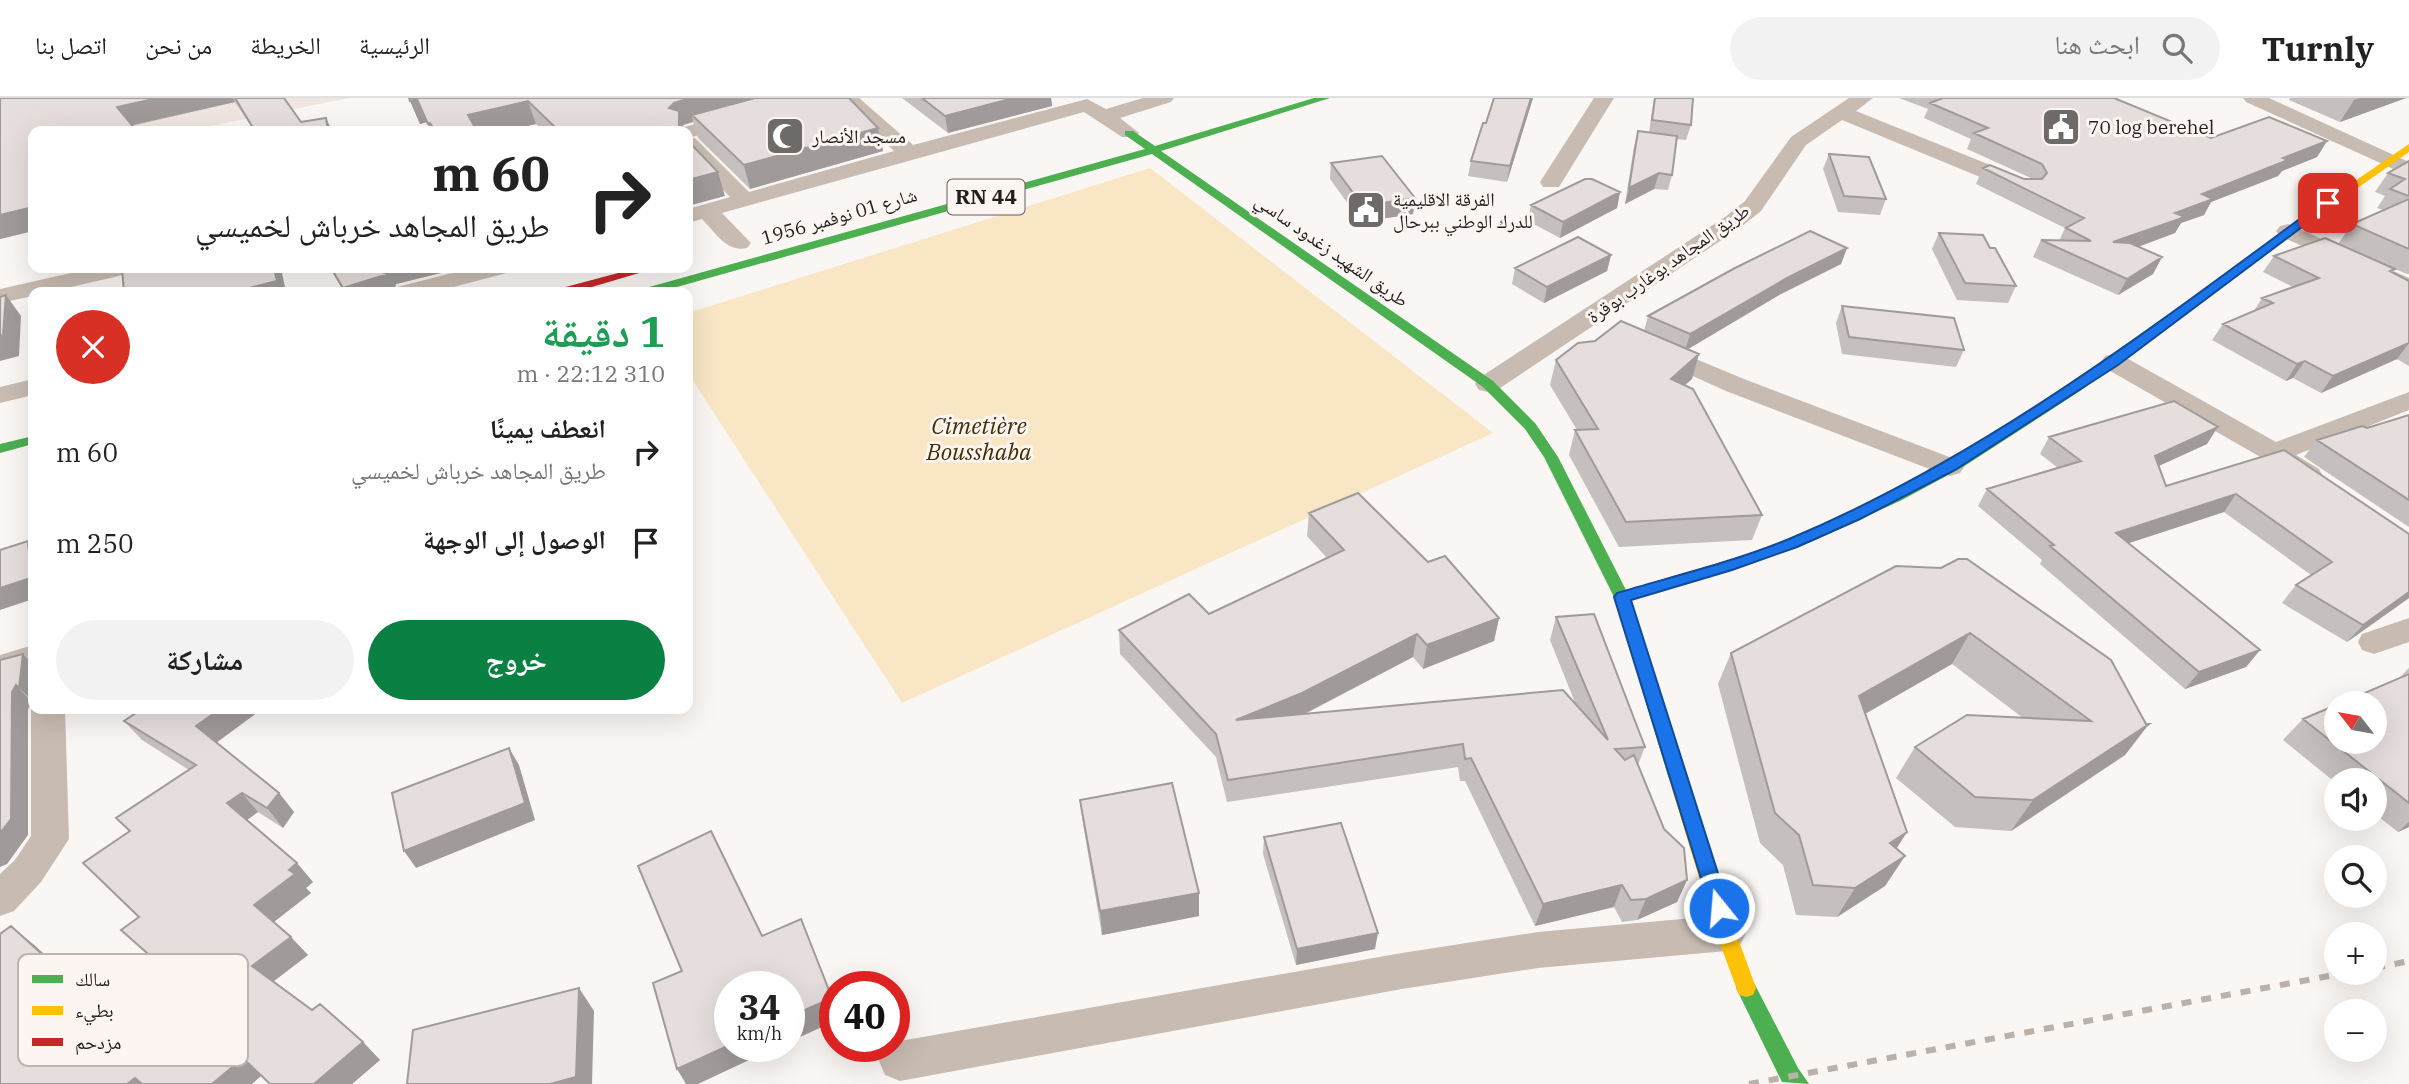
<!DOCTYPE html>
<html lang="ar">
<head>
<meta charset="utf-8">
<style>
  :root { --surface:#fff; --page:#f2f2f2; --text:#222; --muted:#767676; --line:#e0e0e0; --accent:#0b8043 }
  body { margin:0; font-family:"IBM Plex Serif","Noto Naskh Arabic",serif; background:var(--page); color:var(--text); direction:rtl; height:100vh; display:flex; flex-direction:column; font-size:26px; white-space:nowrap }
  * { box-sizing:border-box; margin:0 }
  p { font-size:23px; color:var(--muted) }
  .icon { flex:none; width:38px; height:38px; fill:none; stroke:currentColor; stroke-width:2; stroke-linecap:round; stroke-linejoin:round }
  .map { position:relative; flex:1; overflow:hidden; direction:ltr }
  .sheet { position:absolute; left:28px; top:189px; width:665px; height:427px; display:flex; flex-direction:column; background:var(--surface); border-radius:14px; box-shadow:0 7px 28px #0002; direction:rtl }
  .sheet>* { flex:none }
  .hud { position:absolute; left:28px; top:28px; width:665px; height:147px; border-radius:14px; box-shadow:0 7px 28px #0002; direction:rtl; background:#fff; color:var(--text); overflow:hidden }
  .needle { width:46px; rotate:301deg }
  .controls { position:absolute; left:2324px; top:593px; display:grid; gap:14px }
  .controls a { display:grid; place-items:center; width:63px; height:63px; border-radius:50%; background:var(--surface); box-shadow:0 7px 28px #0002; font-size:35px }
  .speed { position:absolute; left:714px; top:873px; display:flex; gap:14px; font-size:35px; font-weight:700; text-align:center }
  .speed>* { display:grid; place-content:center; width:91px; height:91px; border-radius:50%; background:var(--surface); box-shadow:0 7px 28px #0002; line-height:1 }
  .speed small { font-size:18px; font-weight:400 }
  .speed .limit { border:10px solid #d22; background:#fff; color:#111 }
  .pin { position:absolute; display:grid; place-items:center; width:60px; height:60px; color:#fff; margin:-30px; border-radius:14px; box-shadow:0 4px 10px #0006 }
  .me { position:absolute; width:77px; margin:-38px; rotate:343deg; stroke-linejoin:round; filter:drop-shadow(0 0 5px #0008) }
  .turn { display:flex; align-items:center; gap:24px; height:147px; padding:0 28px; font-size:32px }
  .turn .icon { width:91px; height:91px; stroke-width:2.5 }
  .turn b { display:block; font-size:49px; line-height:60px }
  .round { display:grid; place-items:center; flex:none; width:74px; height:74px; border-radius:37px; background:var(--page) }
  .overview { display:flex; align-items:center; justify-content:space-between; height:119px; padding:0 28px }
  h1 { font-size:42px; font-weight:800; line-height:52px; color:#1e9e55 }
  .action { display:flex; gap:14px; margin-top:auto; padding:14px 28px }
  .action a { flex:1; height:80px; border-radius:42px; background:var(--accent); color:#fff; font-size:28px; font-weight:800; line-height:80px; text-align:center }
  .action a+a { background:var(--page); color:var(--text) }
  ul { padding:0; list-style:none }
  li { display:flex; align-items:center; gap:21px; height:91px; padding:0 28px }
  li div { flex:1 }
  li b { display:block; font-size:26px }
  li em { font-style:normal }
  header { display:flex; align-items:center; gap:42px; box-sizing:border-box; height:98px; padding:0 35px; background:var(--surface); border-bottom:2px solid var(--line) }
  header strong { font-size:33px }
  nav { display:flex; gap:38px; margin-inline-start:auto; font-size:24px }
  .search { width:490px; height:63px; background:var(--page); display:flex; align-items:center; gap:18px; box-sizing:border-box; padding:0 24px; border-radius:38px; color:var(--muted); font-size:26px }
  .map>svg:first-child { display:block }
  .built { fill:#efe6e1 }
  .green { fill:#f8e6c5 }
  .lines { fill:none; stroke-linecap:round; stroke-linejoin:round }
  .street { fill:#c8bcb2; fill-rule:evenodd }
  .fast { fill:#4caf50; fill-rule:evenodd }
  .slow { fill:#ffc107; fill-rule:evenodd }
  .jam { fill:#c62828; fill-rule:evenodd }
  .rail { stroke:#b9b1aa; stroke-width:6; stroke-dasharray:10 10; stroke-linecap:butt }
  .wall { fill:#c5bfbd }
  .shaded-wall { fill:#a09b9a }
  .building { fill:#e5dedc; stroke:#a09b9a; stroke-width:2 }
  .route { fill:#1a73e8; stroke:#114b97; stroke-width:2 }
  .labels { text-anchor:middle; stroke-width:6; stroke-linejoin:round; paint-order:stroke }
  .far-poi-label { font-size:19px; fill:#211e1d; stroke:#fdf5f1; text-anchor:start }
  .far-street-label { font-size:19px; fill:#211e1d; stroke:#fdf5f1 }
  .shield { fill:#fdf5f1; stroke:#635e5d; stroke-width:2 }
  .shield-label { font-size:21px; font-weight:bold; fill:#211e1d }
  .park-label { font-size:23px; font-style:italic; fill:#432e00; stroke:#fdf5f1 }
  .key { fill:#fdf5f1; stroke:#bbb4b1; stroke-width:2 }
  .key-label { font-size:19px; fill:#211e1d }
</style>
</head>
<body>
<header>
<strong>Turnly</strong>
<div class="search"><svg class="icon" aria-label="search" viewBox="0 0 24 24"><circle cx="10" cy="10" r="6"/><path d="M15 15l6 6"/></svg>ابحث هنا</div>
<nav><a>الرئيسية</a><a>الخريطة</a><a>من نحن</a><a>اتصل بنا</a></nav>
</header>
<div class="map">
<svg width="2409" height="986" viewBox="0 0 2409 986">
  <rect width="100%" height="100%" fill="#faf6f4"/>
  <path class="built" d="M115 0H349L186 33H115Z"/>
  <path class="green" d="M1150 70 1493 335 902 605 688 275V215Z"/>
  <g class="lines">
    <path class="street" d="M789 0H822L819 4 692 39 696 41 749 94 894 53 837 0H859L913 47 1087 1 1106 11 1143 0H1174L1171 4 1120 20 1139 35 1136 39H1122L1084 14 722 115 751 145 747 150C727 155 715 134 702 121L688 125V111L730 99 688 56V33H678L681 30Z
      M1594 0H1614L1559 89H1543L1540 84Z
      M1849 0H1873L1856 13 2030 83 2033 88 2030 93H2014L1842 22 1806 47 1761 113 1741 129 1497 292 1488 294 1479 292 1475 286 1479 280 1725 119 1745 103 1791 39Z
      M2243 0H2269L2409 64V78L2246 4Z
      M2288 126 2409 180V196L2280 138 2276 133 2280 128Z
      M93 170H136L132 175 49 194H33V198L0 205V191Z
      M472 170H511L507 175 434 194H394L397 189Z
      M1655 244 1744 281 1960 363 1964 369 1960 375 1950 378 1940 375 1726 293 1646 257 1642 252 1646 247Z
      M2114 256 2123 258 2276 344 2409 294V312L2296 357 2319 371 2323 378 2319 385 2309 387 2299 385 2264 361 2105 270 2101 264 2105 258Z
      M33 281V297L0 305V289Z
      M2409 520V544L2374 556 2362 552 2358 544 2362 536Z
      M33 547V572L0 582V557Z
      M33 607V611H65L69 741 41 784 14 813 0 818V776L15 762 31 738V611Z
      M1726 817 1740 823 1746 835 1740 847 1726 853 1538 870 1402 891 900 983 885 977 879 963 885 949 894 948V945L900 943 1402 855 1538 834Z"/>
    <path class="fast" d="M1314 0H1330L1161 53 1493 283 1535 325 1558 359 1626 492C1694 472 1763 454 1827 426 2000 351 2148 233 2298 122L2308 124 2080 293 1963 369 1902 402 1813 443 1734 471 1631 502 1687 681 1684 686 1678 688 1672 686 1669 681 1614 499 1544 359 1525 331 1483 289 1152 56 659 194H640L642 191 1145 51 1125 37V33H1133L1155 48Z
      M33 338V346L0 355V346Z
      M1746 881 1753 883 1798 970 1809 986 1782 984 1736 890 1739 883Z"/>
    <path class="slow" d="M2409 46V54L2306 126H2298V122Z
      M1678 674 1684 676 1687 681 1736 835 1756 890 1753 897 1746 899 1739 897 1716 835 1669 681 1672 676Z"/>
    <path class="jam" d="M637 170H656L575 194H556L558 191Z"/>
    <path class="rail" d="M2375 870 2409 863
      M1749 986 2345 875"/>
  </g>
  <path class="wall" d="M0 0H284L301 24 326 20 332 33H254L235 4 132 28 33 33V133L0 141Z
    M409 0H849L878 30 883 53 750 91 698 40 693 24 683 27 685 33H544L536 26 505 33H431L427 24 420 26Z
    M902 0H1051L1052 8 948 35Z
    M1494 0H1533L1507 84 1468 78 1471 63 1486 25Z
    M1654 0H1693L1691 27 1686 42 1676 41 1672 77 1668 92 1654 91 1625 106 1634 48 1638 33 1649 34Z
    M1899 0H2118L2117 1 2211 40 2327 43 2317 59 2282 73 2278 78 2211 104 2204 117 2181 125 2175 135 2138 149 2162 159 2153 176 2118 197 2033 159 2041 142 2059 143 2065 130 1976 86 1983 70 2024 81H2033L1967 51 1971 41 1924 20 1928 11Z
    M2290 0H2406L2340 24 2289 2Z
    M1829 56 1886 101 1880 117 1838 114 1823 71Z
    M2409 63V176H2407L2395 171 2393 175 2409 183V268L2397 261 2321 295 2293 280 2286 283 2212 242 2223 226 2254 213 2262 200 2293 189 2263 174 2274 158 2338 146 2352 126 2383 112 2377 110 2385 98 2375 94 2388 75Z
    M1331 65 1415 100 1413 116 1361 124 1330 81Z
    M1620 94 1617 110 1560 140 1528 123 1531 107Z
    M1939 135 1990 150 2016 188 2008 205 1957 202 1932 151Z
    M1847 150 1841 166 1781 196 1687 251 1692 281 1684 287 1762 417 1752 442 1619 449 1569 357 1575 332H1577L1550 287 1556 262 1595 243 1644 233 1648 218Z
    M1611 157 1607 173 1544 205 1512 186 1515 170Z
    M330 170H447L449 173 396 186 395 189 397 194H344Z
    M1842 208 1964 252 1956 269 1842 256 1836 225Z
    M2409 317V429L2304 359 2317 342 2367 330Z
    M2049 339 2207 346 2159 368 2166 388 2284 352 2409 500 2347 544 2282 505 2296 487 2311 477 2224 414 2128 445 2260 552 2246 569 2185 591 2040 466 2042 462 1978 408 1987 391 2058 370 2040 356Z
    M1309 415 1428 464 1499 520 1494 543 1423 571 1413 559 1305 616 1576 607 1550 542 1556 519 1645 649 1638 667 1664 731 1687 782 1677 804 1637 822 1622 824 1614 809 1535 828 1465 683H1460L1458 669 1227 704 1216 659 1120 556 1119 532 1209 516 1327 460 1307 438Z
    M1896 468 2146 626H2149L2125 657 2011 733 1955 729 1896 680 1915 649 2023 620 1952 566 1865 616 1896 750 1905 758 1885 788 1837 819 1796 817 1783 767 1760 745 1718 586 1731 555Z
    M2409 570V729L2398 734 2375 716V682H2336V685L2283 642 2303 621 2400 580V579Z
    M124 623 216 645 279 695 294 714 283 730 258 714 247 722 313 784 306 790 311 795 274 824 308 857 274 883 312 912 363 944 380 962 352 986H270L261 978 0 986 33 846 89 897 147 855 139 819 129 733 116 720 189 672 142 642Z
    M1080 702 1199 795V818L1102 837 1083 726Z
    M1264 739 1375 851 1296 867 1263 756Z"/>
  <path class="shaded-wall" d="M158 0H233L235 4 128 28 117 9Z
    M691 0H779L692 17 693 24 683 27 685 33H679L669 10 674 5Z
    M1014 0H1051L1052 8 948 35 945 18Z
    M1531 0H1533L1507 84 1510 68Z
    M2360 0H2406L2340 24 2354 2Z
    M417 1 427 24 420 26 410 3Z
    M528 3 536 26 505 33H475L468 17Z
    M326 20 332 33H328Z
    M430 25 434 33H431L428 26Z
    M878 30 883 53 750 91 744 67Z
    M2327 43 2317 59 2282 73 2278 78 2211 104 2204 117 2181 125 2175 135 2105 161 2113 144 2175 115 2202 96 2283 60Z
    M718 74 725 98 688 108V82Z
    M1659 75 1654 91 1625 106 1629 90Z
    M1620 94 1617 110 1560 140 1563 124Z
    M1415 100 1413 116 1361 124 1363 108Z
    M33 109V133L0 141V117Z
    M1847 150 1841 166 1781 196 1685 253 1690 236 1787 180Z
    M1611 157 1607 173 1544 205 1547 189Z
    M2162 159 2153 176 2118 197 2127 181Z
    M60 170H88L63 174Z
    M274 170H281L286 194H233Z
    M384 170H447L449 173 396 186 395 189 397 194H345L343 190 381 174Z
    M6 197 21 218 19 258 0 263V238Z
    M2409 245 2397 261 2321 295 2333 278Z
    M1699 256 1692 281 1664 306 1671 281Z
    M2305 263 2293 280 2286 283 2297 266Z
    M2218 329 2207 346 2143 375 2155 358Z
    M2236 396 2224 414 2105 453 2116 435Z
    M28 443 33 449V501L0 512V490Z
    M2409 494V500L2347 544 2363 527Z
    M1499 520 1494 543 1423 571 1427 547Z
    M1970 535 1952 566 1842 629 1859 598Z
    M1417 536 1413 559 1300 618 1236 622Z
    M2260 552 2246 569 2185 591 2199 574Z
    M23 556 33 567V604L19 590Z
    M16 587 32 604 28 611V737L7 766 0 769V735L12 594Z
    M220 611H262L212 648 196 628Z
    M2149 626 2125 657 2011 733 2033 702Z
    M509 650 519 667 535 722 416 770 404 753Z
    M242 695 258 714 244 724 227 705Z
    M279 695 294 714 283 730 267 710Z
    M2409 724V729L2398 734Z
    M1907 734 1888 764 1890 745Z
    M1905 758 1885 788 1837 819 1855 790Z
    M297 765 313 784 306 790 311 795 271 826 254 807 289 772Z
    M1687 782 1677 804 1637 822 1646 801Z
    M1622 787 1614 809 1535 828 1543 806Z
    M1199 795V818L1102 837 1100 813Z
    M801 821 835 907V923L789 944V919Z
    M11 828 33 846 110 916 88 898Z
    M1378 835 1375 851 1296 867 1297 851Z
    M291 839 308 857 270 886 252 868Z
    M579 890 594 913 592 986H550Z
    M363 944 380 962 352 986H314Z
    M730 947V948H779L698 986H686L677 971Z
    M243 960 262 977 252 986H212Z
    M135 980 142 986H127Z"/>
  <path class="building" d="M0 0H158L117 9 137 33H33V109L0 117Z
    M235 0H284L301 24 326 20 328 33H255Z
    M409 0H691L674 5 669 10 679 13V33H559L528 3 468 17 477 33H435L430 25 428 26 417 1 410 3Z
    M755 0H849L878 30 744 67 692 17Z
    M922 0H1014L945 18Z
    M1494 0H1531L1510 68 1471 63 1483 25H1486Z
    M1655 0H1693L1691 27 1652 22Z
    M1943 0H2114L2211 40 2269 19 2327 43 2283 60 2288 62 2202 96 2213 101 2175 115 2185 119 2113 144 2130 145 2162 159 2127 181 2041 142 2091 143 2066 130 2084 120 1983 70 1990 67 2024 81H2042L2047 75 2042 66 1974 35 1988 30 1930 5Z
    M1638 33 1677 38 1672 77 1659 75 1629 90Z
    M688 43 718 74 688 82Z
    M1829 56 1869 59 1886 101 1844 98Z
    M1382 58 1415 100 1363 108 1331 65Z
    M2409 63V98L2390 91 2405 81 2388 75Z
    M1585 81H1592L1620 94 1563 124 1531 107Z
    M2409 101V151L2352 126Z
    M1810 133 1847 150 1787 180 1690 236 1648 218 1735 170Z
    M1939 135 1983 137 1990 150H1995L2016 188 1965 185Z
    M1578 139 1611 157 1547 189 1515 170Z
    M2325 140 2395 171 2390 173 2409 183V245L2333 278 2305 263 2297 266 2223 226 2273 205 2262 200 2319 180 2274 158Z
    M122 170H274L277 183 233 194H124Z
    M331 170H384L381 174 388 176 343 190Z
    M6 197 3 237 0 238V199Z
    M1842 208 1954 220 1964 252 1849 239Z
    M1621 223 1699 256 1671 281 1693 291 1762 417 1626 424 1575 332 1598 331 1556 262 1578 245 1595 243Z
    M2174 303 2218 329 2155 358 2166 388 2284 352 2409 436V494L2363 527 2296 487 2332 464 2236 396 2116 435 2260 552 2199 574 2050 448 2054 447 1987 391 2081 363 2049 339Z
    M2409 317V402L2317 342 2362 328 2367 330Z
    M1358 395 1428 464 1445 458 1499 520 1427 547 1417 536 1302 595 1236 622 1563 592 1608 642 1556 519 1594 516 1645 649 1615 651 1625 662 1634 657 1664 731 1684 750 1687 782 1646 801 1631 802 1622 787 1543 806 1471 660 1465 661 1463 646 1228 682 1216 636 1119 532 1189 496 1209 516 1344 452 1309 415Z
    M28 443 31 480 0 490V452Z
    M1958 461H1967L2111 562 2146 626H2149L2033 702 1975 699 1915 649 1967 617 2091 623 1970 535 1859 598 1907 734 1890 745 1905 758 1855 790 1813 787 1799 737 1775 715 1731 555 1896 468 1941 470Z
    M23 556 19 590 16 587 12 594 11 721 0 735V562Z
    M2409 576V705L2303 621 2336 607V644H2375V606H2339Z
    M142 611H220L196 628 279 695 267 710 242 695 227 705 297 765 289 772 295 776 254 807 291 839 252 868 312 912 320 906 363 944 314 986H270L243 960 212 986H142L135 980 127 986H0V836L11 828 88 898 147 855 121 832 139 819 83 765 130 733 116 720 196 667 124 623Z
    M509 650 525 705 404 753 392 695Z
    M1172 685 1199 795 1100 813 1080 702Z
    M1341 725 1378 835 1297 851 1264 739Z
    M711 733 762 838 801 821 832 900 789 919V889H730V947L677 971 653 885 682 873 638 768Z
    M579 890 576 979 550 986H407L413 932Z"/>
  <path class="route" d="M2324 103 2334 105 2118 267 1955 372 1860 421 1797 449 1732 472 1631 502 1729 810 1726 816 1719 818 1712 816 1614 499 1617 495C1674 478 1733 464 1789 441 1985 359 2154 228 2324 103Z"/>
  <defs>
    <g id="civic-square" transform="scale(2.0125)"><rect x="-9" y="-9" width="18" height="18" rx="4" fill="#6d6a68" stroke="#fdf5f1"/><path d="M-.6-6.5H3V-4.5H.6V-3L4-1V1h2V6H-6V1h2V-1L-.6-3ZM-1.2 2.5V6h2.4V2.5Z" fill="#fff"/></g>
    <g id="mosque-square" transform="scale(2.0125)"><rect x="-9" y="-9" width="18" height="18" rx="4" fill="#6d6a68" stroke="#fdf5f1"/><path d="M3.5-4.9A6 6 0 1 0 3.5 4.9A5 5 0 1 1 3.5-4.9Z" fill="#fff"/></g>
  </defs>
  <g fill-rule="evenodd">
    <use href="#civic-square" x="2061" y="29"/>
    <use href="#mosque-square" x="785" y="38"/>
    <use href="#civic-square" x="1366" y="112"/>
  </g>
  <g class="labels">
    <g class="far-poi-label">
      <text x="2088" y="36">70 log berehel</text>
      <text x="812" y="45">مسجد الأنصار</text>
      <text x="1393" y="108">الفرقة الاقليمية<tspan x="1393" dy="22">للدرك الوطني ببرحال</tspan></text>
    </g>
    <g class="far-street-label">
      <text transform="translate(839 118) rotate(-16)" y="7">شارع 01 نوفمبر 1956</text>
      <text transform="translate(1332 152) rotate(35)" y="7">طريق الشهيد زغدود ساسي</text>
      <text transform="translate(1668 165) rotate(-35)" y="7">طريق المجاهد بوغارب بوقرة</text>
    </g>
    <rect class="shield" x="947.5" y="81.5" width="77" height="35" rx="5"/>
    <g class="shield-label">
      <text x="986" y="106">RN 44</text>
    </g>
    <g class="park-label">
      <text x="979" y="336">Cimetière<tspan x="979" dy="26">Bousshaba</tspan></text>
    </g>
  </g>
  <rect x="18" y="856" width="230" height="112" rx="10" class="key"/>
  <rect x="32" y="877" width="31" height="8" fill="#4caf50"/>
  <rect x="32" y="908" width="31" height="9" fill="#ffc107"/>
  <rect x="32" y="940" width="31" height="8" fill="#c62828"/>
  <g class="key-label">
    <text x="75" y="888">سالك</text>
    <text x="75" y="919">بطيء</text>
    <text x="75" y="951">مزدحم</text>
  </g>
</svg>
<div class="controls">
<a><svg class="needle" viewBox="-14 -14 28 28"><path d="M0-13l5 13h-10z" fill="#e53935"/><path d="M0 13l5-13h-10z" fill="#767676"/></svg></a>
<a><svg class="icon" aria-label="sound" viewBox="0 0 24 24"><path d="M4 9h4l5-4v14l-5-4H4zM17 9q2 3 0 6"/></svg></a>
<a><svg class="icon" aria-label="search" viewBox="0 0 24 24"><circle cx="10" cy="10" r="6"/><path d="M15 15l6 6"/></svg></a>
<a>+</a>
<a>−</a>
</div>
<div class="speed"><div>34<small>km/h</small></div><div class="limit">40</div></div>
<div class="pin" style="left:2328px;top:105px;background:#d93025"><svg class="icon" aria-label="arrive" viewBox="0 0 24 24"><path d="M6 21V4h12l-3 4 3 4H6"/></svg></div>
<svg class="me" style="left:1719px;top:810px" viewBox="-20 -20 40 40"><circle r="17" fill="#1a73e8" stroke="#fff" stroke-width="3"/><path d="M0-11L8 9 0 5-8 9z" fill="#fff"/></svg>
<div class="hud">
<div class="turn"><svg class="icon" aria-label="right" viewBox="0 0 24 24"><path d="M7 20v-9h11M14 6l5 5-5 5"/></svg><div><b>60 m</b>طريق المجاهد خرباش لخميسي</div></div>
</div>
<section class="sheet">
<div class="overview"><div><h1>1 دقيقة</h1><p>310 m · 22:12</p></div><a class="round" style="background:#d93025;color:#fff"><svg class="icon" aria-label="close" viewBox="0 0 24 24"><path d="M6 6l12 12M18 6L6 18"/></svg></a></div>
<ul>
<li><svg class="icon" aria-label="right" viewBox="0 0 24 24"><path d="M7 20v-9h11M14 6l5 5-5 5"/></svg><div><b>انعطف يمينًا</b><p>طريق المجاهد خرباش لخميسي</p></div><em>60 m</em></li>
<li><svg class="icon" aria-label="arrive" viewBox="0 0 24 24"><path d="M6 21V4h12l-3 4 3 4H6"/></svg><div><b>الوصول إلى الوجهة</b></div><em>250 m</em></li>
</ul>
<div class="action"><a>خروج</a><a>مشاركة</a></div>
</section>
</div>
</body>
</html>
